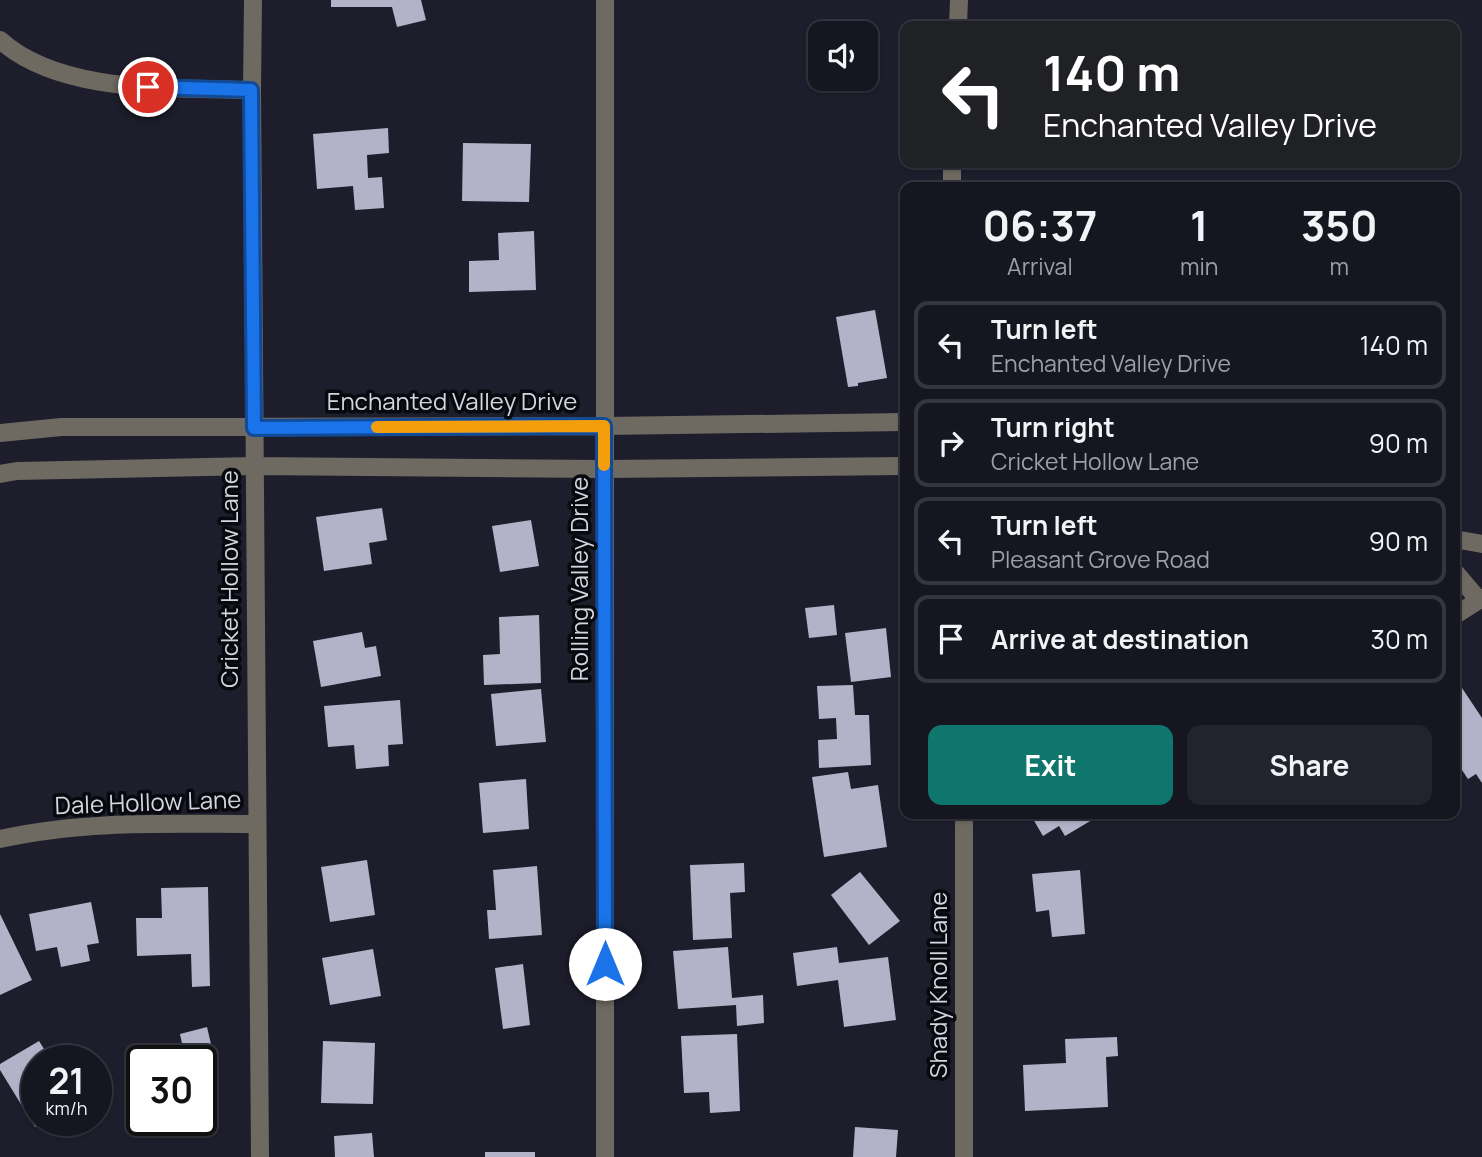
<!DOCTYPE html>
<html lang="en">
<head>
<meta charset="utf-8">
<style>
  :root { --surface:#161621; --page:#23232e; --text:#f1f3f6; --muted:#9e9fa5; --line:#35353f; --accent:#0f766e }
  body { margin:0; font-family:Manrope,sans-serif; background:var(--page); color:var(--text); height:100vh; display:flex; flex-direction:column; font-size:26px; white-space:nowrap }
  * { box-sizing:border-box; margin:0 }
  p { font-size:23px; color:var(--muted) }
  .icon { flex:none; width:38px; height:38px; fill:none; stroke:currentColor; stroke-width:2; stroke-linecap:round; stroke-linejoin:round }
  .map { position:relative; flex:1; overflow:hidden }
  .side { position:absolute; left:900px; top:182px; width:560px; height:637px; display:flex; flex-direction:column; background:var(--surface); border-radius:14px; box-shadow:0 2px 5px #0004,0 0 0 2px var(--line) }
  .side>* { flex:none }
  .top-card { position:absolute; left:900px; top:21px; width:560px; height:147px; border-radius:14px; box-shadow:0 2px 5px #0004,0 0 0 2px var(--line); background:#202124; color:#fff; overflow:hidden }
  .buttons { position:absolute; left:808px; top:21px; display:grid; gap:14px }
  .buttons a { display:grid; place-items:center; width:70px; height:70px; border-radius:14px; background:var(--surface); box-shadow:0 2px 5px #0004,0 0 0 2px var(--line); font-size:35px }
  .speed { position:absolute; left:21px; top:1045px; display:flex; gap:14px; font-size:35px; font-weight:700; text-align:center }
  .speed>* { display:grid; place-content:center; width:91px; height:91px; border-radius:50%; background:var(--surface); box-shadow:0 2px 5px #0004,0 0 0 2px var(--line); line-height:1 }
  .speed small { font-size:18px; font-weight:400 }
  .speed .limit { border:4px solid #111; border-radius:10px; background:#fff; color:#111 }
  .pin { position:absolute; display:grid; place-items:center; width:60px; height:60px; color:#fff; margin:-30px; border:4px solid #fff; border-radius:50%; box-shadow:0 2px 7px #0007 }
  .me { position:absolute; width:77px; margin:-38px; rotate:0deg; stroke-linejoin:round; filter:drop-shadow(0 0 5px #0008) }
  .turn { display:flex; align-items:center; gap:24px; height:147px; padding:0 28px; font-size:32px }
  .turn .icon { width:91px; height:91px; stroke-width:2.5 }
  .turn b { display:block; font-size:49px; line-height:60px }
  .eta { display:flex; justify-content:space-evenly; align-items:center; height:119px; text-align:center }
  .eta b { font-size:42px; font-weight:700; line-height:49px }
  .action { display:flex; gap:14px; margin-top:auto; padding:14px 28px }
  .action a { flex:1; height:80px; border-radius:14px; background:var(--accent); color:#fff; font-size:28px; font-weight:700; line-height:80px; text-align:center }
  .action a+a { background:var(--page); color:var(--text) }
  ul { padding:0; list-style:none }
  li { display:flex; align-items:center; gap:21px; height:88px; margin:0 14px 10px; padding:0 14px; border:4px solid var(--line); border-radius:14px }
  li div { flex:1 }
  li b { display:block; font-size:26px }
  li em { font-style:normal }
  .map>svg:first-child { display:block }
  .building { fill:#b2b3c8 }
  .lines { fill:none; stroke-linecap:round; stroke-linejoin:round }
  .minor { stroke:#6e6961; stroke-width:18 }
  .route-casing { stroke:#114b97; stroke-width:18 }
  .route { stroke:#1a73e8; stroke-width:12 }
  .slow { stroke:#f59e0b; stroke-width:12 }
  .labels { text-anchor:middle; stroke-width:7; stroke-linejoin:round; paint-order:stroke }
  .street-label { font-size:24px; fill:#d5d5e0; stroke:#08080f }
</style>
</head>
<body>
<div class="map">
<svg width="1482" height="1157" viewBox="0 0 1482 1157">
  <rect width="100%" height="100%" fill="#1d1d2c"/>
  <path class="building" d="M331 0H421L426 20 397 27 392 7H331Z
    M388 128 389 153 367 155 368 178 382 177 384 208 355 210 353 186 317 189 313 134Z
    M463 143 531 144 529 202 462 201Z
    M534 231 536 290 469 292V261L499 260 498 233Z
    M875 310 887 378 858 383V386L848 387 836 317Z
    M382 508 387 540 369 543 372 564 324 571 316 517Z
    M531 520 539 566 500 572 492 526Z
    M834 605 837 635 809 638 805 608Z
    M539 615 541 683 484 685 483 655 500 654 499 617Z
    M886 628 891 677 851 682 845 633Z
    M362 632 365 648 376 646 381 676 321 687 313 641Z
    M1454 676 1482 718V783L1476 774 1468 779 1454 758Z
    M853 685 855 715H869L871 765 819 768 818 740 837 739 836 718 819 719 817 686Z
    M541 689 546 742 496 746 491 694Z
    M400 700 403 744 388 745 389 766 356 769 354 745 328 747 324 706Z
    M848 772 851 789 878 785 887 847 824 857 812 777Z
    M526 779 529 829 483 833 479 783Z
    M1030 814H1102L1065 836 1059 826 1043 836Z
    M367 860 375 915 330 922 321 867Z
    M744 863 745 892 730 893 732 938 693 940 690 865Z
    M537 866 542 935 489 939 487 910H496L493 870Z
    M1080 870 1085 934 1052 937 1049 910 1036 912 1032 874Z
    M860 872 900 921 869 945 831 895Z
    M208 887 210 986 192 987 191 954 137 956 136 918H162L161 888Z
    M91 902 99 943 87 945 90 961 61 967 57 947 36 951 29 914Z
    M0 914 32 980 0 995Z
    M728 947 732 998 763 995 764 1023 737 1026 736 1005 678 1009 673 951Z
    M837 947 839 963 888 957 896 1020 844 1027 838 980 797 986 793 953Z
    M373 949 381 996 330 1005 322 958Z
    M523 964 530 1025 503 1029 495 968Z
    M207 1027 214 1057 200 1060H142V1101L137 1102 127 1063 183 1048 180 1034Z
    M737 1034 740 1111 710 1113 709 1092 684 1093 681 1036Z
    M1117 1037 1118 1056 1106 1057 1108 1107 1025 1111 1023 1065 1066 1063 1065 1039Z
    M39 1041 51 1060H37V1120H46L35 1127 0 1070V1064Z
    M323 1041 375 1043 373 1104 321 1103Z
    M96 1097 105 1112 96 1117Z
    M855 1127 898 1130 896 1157H853Z
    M372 1133 374 1157H335L334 1136Z
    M485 1152H535V1157H485Z"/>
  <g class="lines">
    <path class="minor" d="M253 0 252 90 260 1157
      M605 0V1157
      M958 26 959 0
      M0 40C61 95 174 87 252 90
      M952 187V163
      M0 433 61 427 604 426 905 422
      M0 474 17 471 254 466 604 469 905 466
      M1454 539 1482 544
      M1454 571 1479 600
      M1454 616 1482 598
      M964 814V1157
      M0 839C84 820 171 824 257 824"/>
  </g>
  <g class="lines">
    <g class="route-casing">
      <path id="route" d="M148 87 251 90 254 428 604 426 605 964"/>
    </g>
    <use href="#route" class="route"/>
    <path class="slow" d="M377 427 604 426V465"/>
  </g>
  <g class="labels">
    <g class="street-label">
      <text x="452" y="410">Enchanted Valley Drive</text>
      <text transform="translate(230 579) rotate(-90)" y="8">Cricket Hollow Lane</text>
      <text transform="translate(580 579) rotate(-90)" y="8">Rolling Valley Drive</text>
      <text transform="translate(148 803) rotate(-2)" y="8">Dale Hollow Lane</text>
      <text transform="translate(939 985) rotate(-90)" y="8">Shady Knoll Lane</text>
    </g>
  </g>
</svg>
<div class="buttons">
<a><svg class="icon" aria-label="sound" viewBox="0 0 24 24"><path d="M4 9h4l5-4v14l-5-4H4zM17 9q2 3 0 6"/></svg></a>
</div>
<div class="speed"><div>21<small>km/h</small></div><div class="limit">30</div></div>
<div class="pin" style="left:148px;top:87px;background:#d93025"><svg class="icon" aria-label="arrive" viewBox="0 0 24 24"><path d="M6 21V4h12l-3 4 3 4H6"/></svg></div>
<svg class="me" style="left:605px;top:964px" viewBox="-20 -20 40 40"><circle r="19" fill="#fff"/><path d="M0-13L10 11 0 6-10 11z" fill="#1a73e8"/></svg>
<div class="top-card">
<div class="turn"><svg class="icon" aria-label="left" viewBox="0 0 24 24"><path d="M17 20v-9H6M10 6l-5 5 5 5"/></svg><div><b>140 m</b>Enchanted Valley Drive</div></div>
</div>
<section class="side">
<div class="eta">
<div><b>06:37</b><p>Arrival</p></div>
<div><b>1</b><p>min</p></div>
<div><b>350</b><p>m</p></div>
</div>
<ul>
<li><svg class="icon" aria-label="left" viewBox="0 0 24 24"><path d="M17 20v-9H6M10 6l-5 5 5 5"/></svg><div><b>Turn left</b><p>Enchanted Valley Drive</p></div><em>140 m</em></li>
<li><svg class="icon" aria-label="right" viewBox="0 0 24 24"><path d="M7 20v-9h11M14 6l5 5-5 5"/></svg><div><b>Turn right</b><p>Cricket Hollow Lane</p></div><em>90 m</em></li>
<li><svg class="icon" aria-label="left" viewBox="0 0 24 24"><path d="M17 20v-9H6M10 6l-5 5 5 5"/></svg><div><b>Turn left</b><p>Pleasant Grove Road</p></div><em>90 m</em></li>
<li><svg class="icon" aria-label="arrive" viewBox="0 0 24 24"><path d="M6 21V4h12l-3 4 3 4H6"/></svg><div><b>Arrive at destination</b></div><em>30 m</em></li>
</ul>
<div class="action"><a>Exit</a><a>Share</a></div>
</section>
</div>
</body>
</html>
